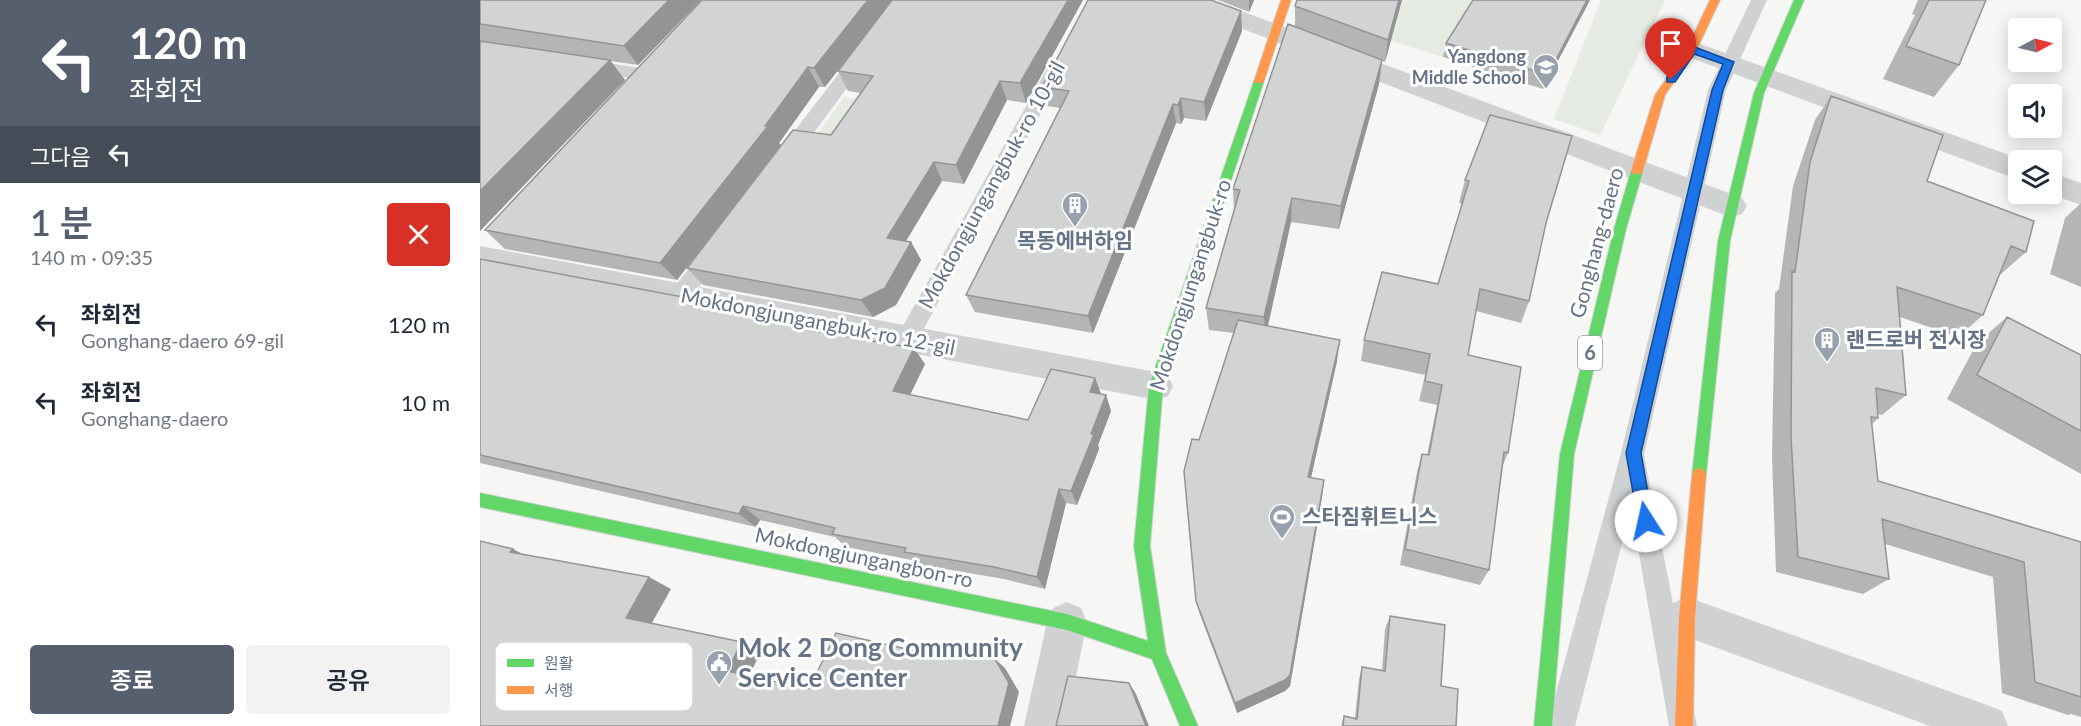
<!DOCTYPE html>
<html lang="ko">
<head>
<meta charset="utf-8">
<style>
  :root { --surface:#fff; --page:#f2f2f3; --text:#1f2937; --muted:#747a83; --accent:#555f6d }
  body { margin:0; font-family:Lato,"Noto Sans KR",sans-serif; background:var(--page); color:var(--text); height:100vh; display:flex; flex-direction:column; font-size:22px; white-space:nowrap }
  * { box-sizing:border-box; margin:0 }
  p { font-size:20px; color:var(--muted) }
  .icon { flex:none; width:33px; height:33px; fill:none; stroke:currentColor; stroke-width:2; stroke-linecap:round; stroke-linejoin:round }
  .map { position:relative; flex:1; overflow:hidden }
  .details { display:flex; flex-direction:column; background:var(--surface); width:480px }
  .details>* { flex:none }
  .guide { background:#555f6d; color:#fff; overflow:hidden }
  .needle { width:39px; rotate:83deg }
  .tools { position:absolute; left:1528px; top:18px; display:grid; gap:12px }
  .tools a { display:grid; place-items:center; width:54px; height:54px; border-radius:6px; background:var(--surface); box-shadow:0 3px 15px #0003; font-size:30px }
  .pin { position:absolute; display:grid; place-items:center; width:51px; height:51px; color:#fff; margin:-62px -26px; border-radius:50% 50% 50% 0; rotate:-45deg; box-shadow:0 0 6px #0007 }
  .pin .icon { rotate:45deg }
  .me { position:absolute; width:66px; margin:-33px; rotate:350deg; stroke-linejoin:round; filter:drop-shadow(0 0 4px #0008) }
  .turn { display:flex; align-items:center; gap:21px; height:126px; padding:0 30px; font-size:27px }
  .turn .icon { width:78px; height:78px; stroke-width:2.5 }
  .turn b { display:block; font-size:42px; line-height:51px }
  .then { display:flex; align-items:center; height:57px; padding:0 30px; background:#0003; gap:12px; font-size:22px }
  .round { display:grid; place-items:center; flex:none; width:63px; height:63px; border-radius:6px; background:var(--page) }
  .overview { display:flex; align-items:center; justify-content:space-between; height:102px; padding:0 30px }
  h1 { font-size:36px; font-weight:600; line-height:45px; color:var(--accent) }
  .primary-button { display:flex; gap:12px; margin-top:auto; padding:12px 30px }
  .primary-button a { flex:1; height:69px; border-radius:6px; background:var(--accent); color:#fff; font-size:24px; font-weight:600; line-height:69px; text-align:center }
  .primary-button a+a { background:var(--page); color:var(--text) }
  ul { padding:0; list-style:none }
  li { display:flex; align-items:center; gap:18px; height:78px; padding:0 30px }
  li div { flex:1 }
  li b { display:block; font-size:22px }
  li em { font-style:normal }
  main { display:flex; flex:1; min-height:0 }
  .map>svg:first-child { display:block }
  .green { fill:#e5eae3 }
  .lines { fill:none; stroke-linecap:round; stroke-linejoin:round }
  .fast-casing { stroke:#d1d4d5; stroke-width:2 }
  .slow-casing { stroke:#d1d4d5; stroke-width:2 }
  .lane { fill:#d0d1d2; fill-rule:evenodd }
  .street { fill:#d0d1d2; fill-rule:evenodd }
  .fast { fill:#63d668; fill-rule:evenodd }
  .slow { fill:#ff974d; fill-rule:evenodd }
  .wall { fill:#b5b5b5 }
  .shaded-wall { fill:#939494 }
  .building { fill:#d2d3d3; stroke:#939494; stroke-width:1.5 }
  .route { fill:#1a73e8; stroke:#114b97; stroke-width:1.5 }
  .labels { text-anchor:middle; stroke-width:6; stroke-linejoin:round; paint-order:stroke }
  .far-poi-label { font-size:18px; font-weight:bold; fill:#657387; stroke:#fff; text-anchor:end }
  .shield { fill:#fff; stroke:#939dab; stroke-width:1.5 }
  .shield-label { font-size:20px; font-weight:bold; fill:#657387 }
  .street-label { font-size:21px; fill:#657387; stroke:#fff }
  .poi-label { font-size:21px; font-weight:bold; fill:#657387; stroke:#fff; text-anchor:start }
  .near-poi-label { font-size:26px; font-weight:bold; fill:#657387; stroke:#fff; text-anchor:start }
  .key { fill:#fff; stroke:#d1d5db; stroke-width:1.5 }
  .key-label { font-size:16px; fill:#657387 }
</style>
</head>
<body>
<main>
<section class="details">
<div class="guide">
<div class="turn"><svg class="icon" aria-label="left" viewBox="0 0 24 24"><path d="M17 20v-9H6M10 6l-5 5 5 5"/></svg><div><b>120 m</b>좌회전</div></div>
<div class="then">그다음<svg class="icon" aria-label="left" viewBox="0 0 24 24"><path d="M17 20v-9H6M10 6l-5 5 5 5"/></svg></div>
</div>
<div class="overview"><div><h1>1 분</h1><p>140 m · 09:35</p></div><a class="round" style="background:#d93025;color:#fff"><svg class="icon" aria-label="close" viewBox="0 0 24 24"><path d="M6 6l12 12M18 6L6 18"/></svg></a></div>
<ul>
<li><svg class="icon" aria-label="left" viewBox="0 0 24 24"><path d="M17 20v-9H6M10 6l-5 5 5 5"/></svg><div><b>좌회전</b><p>Gonghang-daero 69-gil</p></div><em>120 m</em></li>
<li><svg class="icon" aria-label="left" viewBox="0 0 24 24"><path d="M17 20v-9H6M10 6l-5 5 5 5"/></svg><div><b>좌회전</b><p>Gonghang-daero</p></div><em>10 m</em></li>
</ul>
<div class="primary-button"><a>종료</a><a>공유</a></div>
</section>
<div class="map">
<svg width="1601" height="726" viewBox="0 0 1601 726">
  <rect width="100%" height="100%" fill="#f6f7f5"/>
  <path class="green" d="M922 0H999L963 57 911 41Z
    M1121 0H1185L1120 135 1074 119Z
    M364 97 397 102 369 144 335 137Z"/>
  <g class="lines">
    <g class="fast-casing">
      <path id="fast" d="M1314 0H1324L1284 93 1250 241 1226 475 1224 480 1219 482 1214 480 1212 475 1238 241 1274 93Z
        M779 77 784 81 683 386 670 546 686 653 718 726H700L672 659 587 630 0 507V493L587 614 668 641 654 546 669 386 774 81Z
        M1157 167 1163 171 1146 229 1094 454 1072 726H1054L1080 454 1134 229 1151 171Z"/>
    </g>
    <g class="slow-casing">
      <path id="slow" d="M801 0H811L784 81 783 83H775L774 81Z
        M1230 0H1240L1217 49 1185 95 1163 171 1161 174H1153L1151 171 1175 95 1207 48Z
        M1219 468 1224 470 1226 475 1215 617 1213 726H1195L1199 617 1212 475 1214 470Z"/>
    </g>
    <path class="lane" d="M1271 0H1287L1246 90 1164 455 1217 726H1189L1151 508 1095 726H1067L1141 453 1228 90Z
      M380 52 386 54 389 58 313 161 306 163 299 161 296 156 299 151 374 54Z
      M578 59 584 61 587 65 435 345 427 348 419 345 416 339 419 333 569 65 572 61Z
      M109 60 167 69 173 71 176 75 173 79 167 81 103 70 100 66 103 62Z
      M234 244 241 246 244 252 241 258 208 302 200 305 192 302 189 296 192 290 227 246Z"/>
    <path class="street" d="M698 0H732L1262 198 1267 206 1262 214 1252 217 1242 214 701 5Z
      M1212 41 1543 160H1539V180L1203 55 1199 49 1203 43Z
      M1572 173 1601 183V205L1570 194H1572Z
      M0 246 676 372 688 376 693 386 688 396 676 400 0 270Z
      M1207 597 1507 705 1522 711 1528 726H1450L1207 637 1193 631 1187 617 1193 603Z
      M587 602 601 608 607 622 586 726H544L567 622 573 608Z"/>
    <use href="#fast" class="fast"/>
    <use href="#slow" class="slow"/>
  </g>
  <path class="wall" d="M0 0H221L158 65 130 61 145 80 0 231Z
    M222 0H603L546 103 527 100 484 184 462 181 426 241 431 242 441 260 416 305 393 317 223 285 207 268 351 135 381 93 368 91 358 71 401 15 345 87H339L299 143 301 145 197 280 25 249 5 230Z
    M738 0H774L769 12Z
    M817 0H922L905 62 902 61 899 84 859 229 811 222 788 326 857 361 831 478 844 480 842 497 810 686 805 691 757 713 720 615 716 601 719 440 754 333 729 330 726 308 754 210 753 189 815 27V6Z
    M1110 0 1063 89 963 57 966 43Z
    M1438 0H1506L1479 65 1454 97 1403 79 1435 15 1432 14Z
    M762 31 726 121 704 118 701 124 696 123 613 333 495 312 486 295 580 108 567 106 562 87Z
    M1351 96 1447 181 1546 252 1521 274H1520L1503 315 1478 337 1420 317 1426 395 1402 415 1398 414V418L1392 424 1398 481 1601 542V717L1591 714 1588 715 1522 693 1513 577 1405 544 1409 579 1383 594 1296 572 1292 457 1295 293 1299 289 1313 186 1335 120Z
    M1010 115 1066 223 1049 301 1041 323 996 311 988 355 1028 453 1023 465 1009 570 1000 585 920 565 937 472 942 454 947 455 957 405 939 401 945 375 881 361 884 340 958 284 982 204 979 203 985 180Z
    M1601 203V287L1570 274 1585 218Z
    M0 259 344 333 445 364 430 395 548 420 615 378 621 394 626 395 631 411 618 445 619 449 597 505 586 503 565 589 524 579 436 564 432 560 366 547 355 537 280 520 276 527 0 463Z
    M1527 317 1601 355V474L1467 399 1497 343Z
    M910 616 961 686 976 726H861L864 716 875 718 879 679 882 667 902 670 905 629Z"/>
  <path class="shaded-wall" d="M189 0H221L158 65 144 46Z
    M388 0H412L345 87 334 68Z
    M588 0H603L546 103 540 83Z
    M769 0H774L769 12Z
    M919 0H922L905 62 908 40Z
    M1107 0H1110L1063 89 1068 75Z
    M761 11 762 31 726 121 724 102Z
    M130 60 145 80 0 231V191Z
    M902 60 899 84 859 229 861 206Z
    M328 67 339 87 299 143 301 145 197 280 180 263 285 126Z
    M520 81 527 100 484 184 476 165Z
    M701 98 704 118 701 124 698 105Z
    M693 104 696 123 613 333 608 316Z
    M454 162 462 181 417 256 407 238Z
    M812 198 811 222 785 338 784 317Z
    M431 242 441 260 416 305 393 317 381 300Z
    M336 322 349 339 322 329Z
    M860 340 857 361 827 495 828 477Z
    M434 348 445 364 424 407 413 391Z
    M615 378 621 394 610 392Z
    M626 395 631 411 618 445 619 449 597 505 591 491Z
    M844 480 842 497 810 686 805 691 757 713 755 703Z
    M579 489 586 503 565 589 557 577Z
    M263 506 280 520 276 527 259 514Z
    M33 549 58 562 30 552Z
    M169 577 191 589 169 628 146 618Z
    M262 642 281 652 267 680 247 671Z
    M515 659 525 668 539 692 530 726H518Z
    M649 683 656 694 669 726H666Z"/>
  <path class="building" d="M0 0H189L144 46 0 24Z
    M222 0H388L334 68 328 67 285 126H288L180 263 5 230Z
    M412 0H588L540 83 520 81 476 165 454 162 407 238 431 242 405 288 381 300 207 268 313 130 351 135 393 76 358 71Z
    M608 0H731L761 11 724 102 701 98 698 105 693 104 608 316 486 295 589 91 562 87Z
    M817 0H919L908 40 815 6Z
    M993 0H1107L1068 75 966 43Z
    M1449 0H1506L1479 65 1426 46Z
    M808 24 902 60 861 206 812 198 784 317 726 308 760 190 753 189Z
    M0 41 130 60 0 191Z
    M1351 96 1463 135 1447 181 1554 221 1546 252 1531 246 1503 315 1417 287 1426 395 1396 388 1398 418 1391 417 1398 481 1601 542V697L1555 682 1544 562 1402 519 1409 579 1318 557 1311 438 1312 271 1315 272 1330 162Z
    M1010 115 1092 136 1066 223 1049 301 1000 289 988 355 1041 367 1028 453 1024 452 1009 570 925 549 942 454 949 455 962 385 945 381 950 354 884 340 902 272 958 284 989 181 985 180Z
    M0 259 336 322 322 329 434 348 413 391 548 420 571 369 615 378 610 392 626 395 611 434H614L591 491 579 489 557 577 514 567 424 552 426 548 352 534 355 528 263 506 259 514 0 455Z
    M1527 317 1601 355V431L1497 375Z
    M758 320 860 340 828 477 844 480 810 675 805 680 755 703 716 601 704 471 712 439 719 440Z
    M0 541 33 549 30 552 169 577 146 618 262 642 247 671 329 689 356 633 449 654 450 651 515 659 529 683 518 726H0Z
    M910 616 965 625 961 686 978 689 976 726H863L864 716 877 719 882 667 905 671Z
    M588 676 649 683 666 726H576Z"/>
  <path class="route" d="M1212 46 1254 62 1243 90 1161 453 1173 521 1171 526 1166 529 1160 526 1158 521 1146 453 1232 90 1243 64 1214 54 1195 82H1187V77L1208 47Z"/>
  <defs>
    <g id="school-pin" transform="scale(1.35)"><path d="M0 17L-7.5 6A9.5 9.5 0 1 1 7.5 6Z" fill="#98a1ae" stroke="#fff"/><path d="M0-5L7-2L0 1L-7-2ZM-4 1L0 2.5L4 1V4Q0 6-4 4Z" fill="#fff"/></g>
    <g id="building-pin" transform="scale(1.35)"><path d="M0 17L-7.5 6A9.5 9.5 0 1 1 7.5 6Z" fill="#98a1ae" stroke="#fff"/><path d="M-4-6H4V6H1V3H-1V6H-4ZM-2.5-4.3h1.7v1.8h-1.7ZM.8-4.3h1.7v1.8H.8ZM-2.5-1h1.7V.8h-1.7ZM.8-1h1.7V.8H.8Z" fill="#fff"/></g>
    <g id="stadium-pin" transform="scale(1.35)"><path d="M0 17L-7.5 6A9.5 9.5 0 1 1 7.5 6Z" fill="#98a1ae" stroke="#fff"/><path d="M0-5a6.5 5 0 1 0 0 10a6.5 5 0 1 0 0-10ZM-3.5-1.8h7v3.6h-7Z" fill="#fff"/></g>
    <g id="civic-pin" transform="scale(1.35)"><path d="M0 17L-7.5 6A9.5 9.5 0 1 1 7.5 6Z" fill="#98a1ae" stroke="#fff"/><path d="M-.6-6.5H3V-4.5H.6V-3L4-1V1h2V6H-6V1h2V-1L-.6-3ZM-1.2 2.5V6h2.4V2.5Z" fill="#fff"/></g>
  </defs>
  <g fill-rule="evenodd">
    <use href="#school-pin" x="1066" y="67"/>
    <use href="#building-pin" x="595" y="205"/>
    <use href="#building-pin" x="1347" y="340"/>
    <use href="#stadium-pin" x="802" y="517"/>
    <use href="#civic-pin" x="239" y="663"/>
  </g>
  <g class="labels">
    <g class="far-poi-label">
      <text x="1046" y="63">Yangdong<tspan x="1046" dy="21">Middle School</tspan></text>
    </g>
    <rect class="shield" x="1098" y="336" width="24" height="34" rx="4.5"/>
    <g class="shield-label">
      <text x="1110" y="360">6</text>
    </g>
    <g class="street-label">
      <text transform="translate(512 185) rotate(-61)" y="7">Mokdongjungangbuk-ro 10-gil</text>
      <text transform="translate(1117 243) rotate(-75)" y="7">Gonghang-daero</text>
      <text transform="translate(711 285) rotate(-72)" y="7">Mokdongjungangbuk-ro</text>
      <text transform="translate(338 322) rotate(11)" y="7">Mokdongjungangbuk-ro 12-gil</text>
      <text transform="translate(384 558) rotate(12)" y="7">Mokdongjungangbon-ro</text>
    </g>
    <g class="poi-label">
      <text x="595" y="248" text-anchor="middle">목동에버하임</text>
      <text x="1366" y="347">랜드로버 전시장</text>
      <text x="822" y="524">스타짐휘트니스</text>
    </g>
    <g class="near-poi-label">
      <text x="258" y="657">Mok 2 Dong Community<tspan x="258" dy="30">Service Center</tspan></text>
    </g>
  </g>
  <rect x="15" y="642" width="198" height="69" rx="9" class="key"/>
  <rect x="27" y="659" width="27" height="8" fill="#63d668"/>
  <rect x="27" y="686" width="27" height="8" fill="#ff974d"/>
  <g class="key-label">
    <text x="64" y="669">원활</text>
    <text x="64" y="696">서행</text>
  </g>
</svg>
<div class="tools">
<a><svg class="needle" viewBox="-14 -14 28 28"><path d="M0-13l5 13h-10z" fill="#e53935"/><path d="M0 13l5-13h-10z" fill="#747a83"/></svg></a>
<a><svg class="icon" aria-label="sound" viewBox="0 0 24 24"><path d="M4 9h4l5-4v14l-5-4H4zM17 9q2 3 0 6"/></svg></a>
<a><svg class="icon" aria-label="layers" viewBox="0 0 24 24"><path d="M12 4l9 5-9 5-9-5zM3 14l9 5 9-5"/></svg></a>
</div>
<div class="pin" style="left:1191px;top:80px;background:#d93025"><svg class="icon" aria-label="arrive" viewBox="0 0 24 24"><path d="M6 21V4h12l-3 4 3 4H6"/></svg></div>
<svg class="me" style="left:1166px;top:521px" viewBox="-20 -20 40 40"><circle r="19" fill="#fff"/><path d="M0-13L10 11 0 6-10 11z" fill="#1a73e8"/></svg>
</div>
</main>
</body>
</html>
